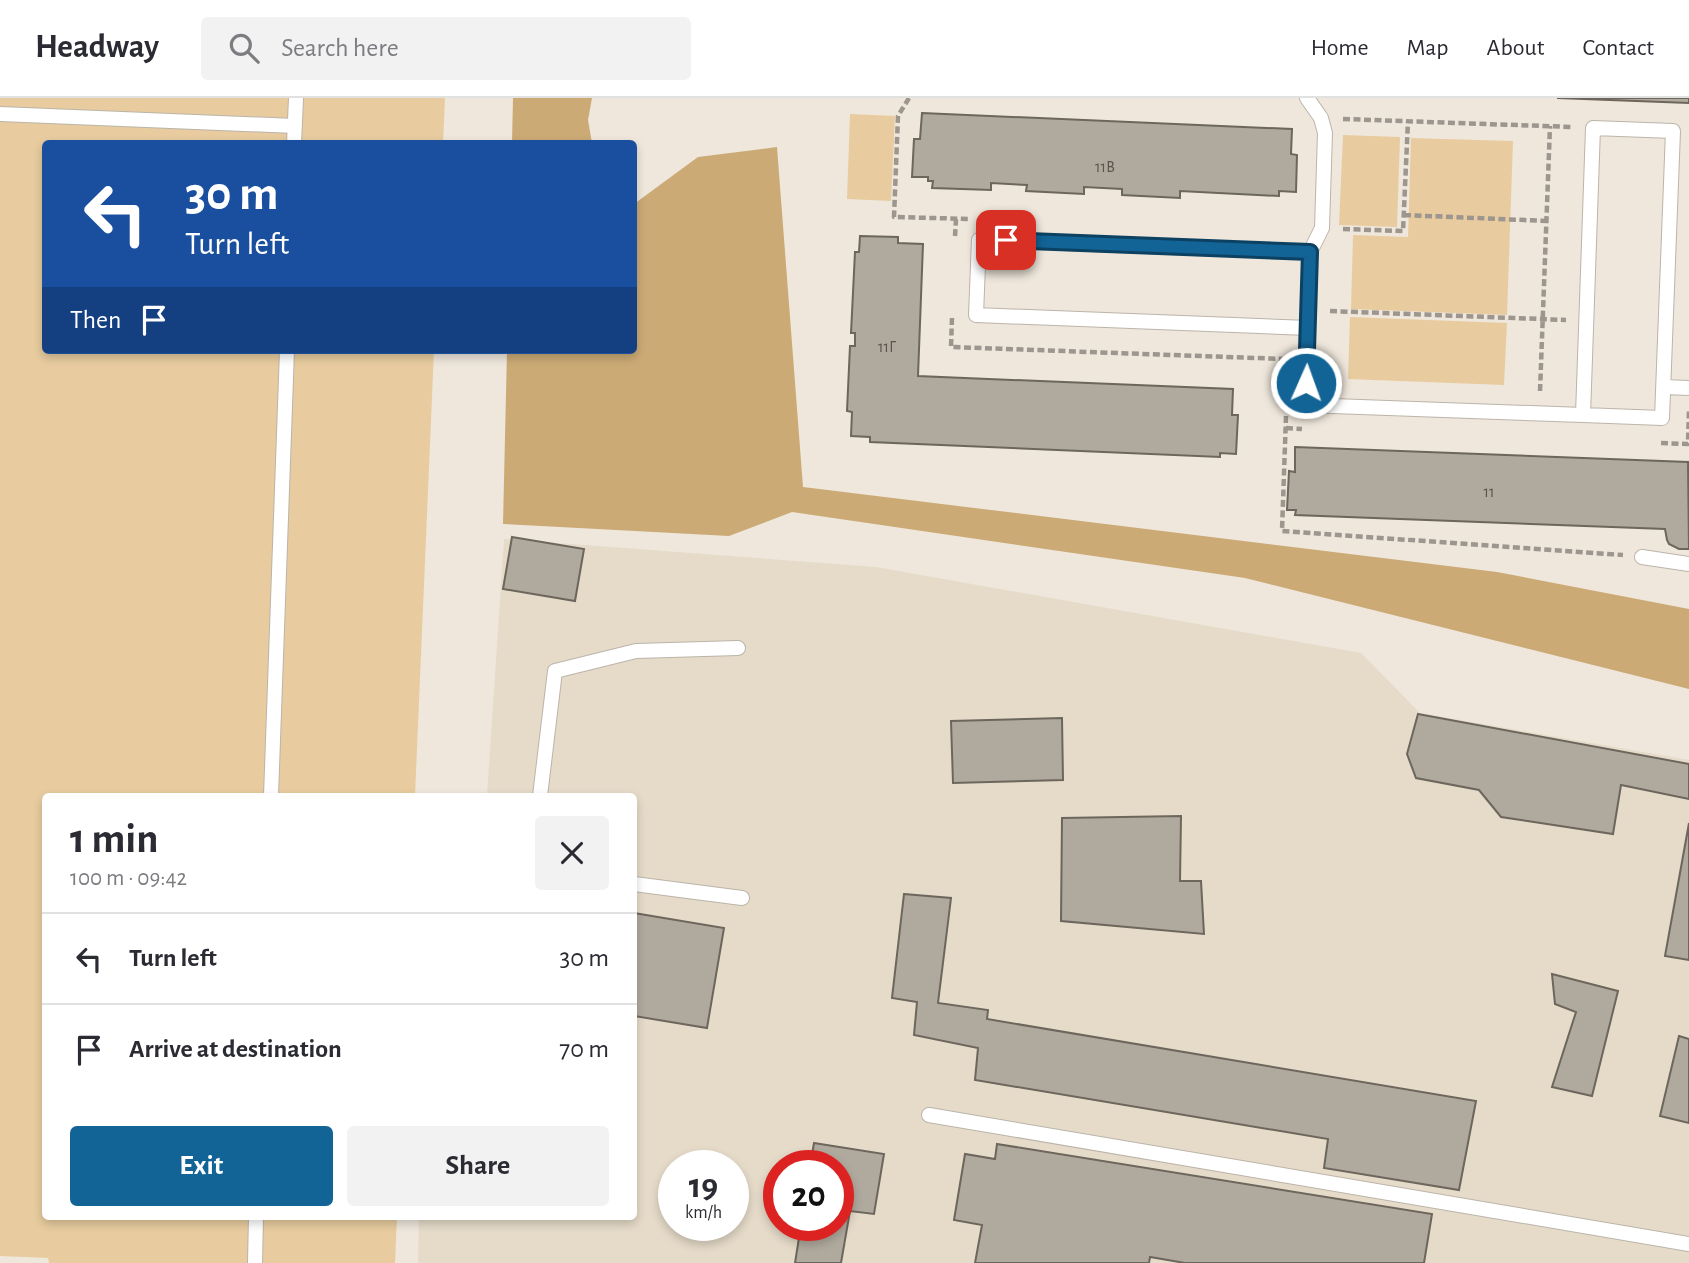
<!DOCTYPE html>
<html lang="en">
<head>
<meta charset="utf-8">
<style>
  :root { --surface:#fff; --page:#f2f2f3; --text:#2b2b33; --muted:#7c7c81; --line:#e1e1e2; --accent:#126496 }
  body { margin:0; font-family:"Alegreya Sans",sans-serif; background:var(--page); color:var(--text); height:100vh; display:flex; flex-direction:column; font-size:26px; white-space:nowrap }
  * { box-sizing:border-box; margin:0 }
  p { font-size:23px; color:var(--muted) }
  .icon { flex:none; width:38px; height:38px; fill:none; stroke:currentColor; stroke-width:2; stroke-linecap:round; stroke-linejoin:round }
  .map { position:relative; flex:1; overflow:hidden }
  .panel { position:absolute; left:42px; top:695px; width:595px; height:427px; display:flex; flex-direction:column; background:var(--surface); border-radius:7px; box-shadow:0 4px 10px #0003 }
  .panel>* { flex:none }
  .hud { position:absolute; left:42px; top:42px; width:595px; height:214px; border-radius:7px; box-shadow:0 4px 10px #0003; background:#1a4fa0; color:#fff; overflow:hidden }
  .speed { position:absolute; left:658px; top:1052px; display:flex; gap:14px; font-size:35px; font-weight:700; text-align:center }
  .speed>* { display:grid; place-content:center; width:91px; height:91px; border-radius:50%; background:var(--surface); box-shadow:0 4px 10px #0003; line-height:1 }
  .speed small { font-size:18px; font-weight:400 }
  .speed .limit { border:10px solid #d22; background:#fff; color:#111 }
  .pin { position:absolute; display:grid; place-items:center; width:60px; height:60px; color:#fff; margin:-30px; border-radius:14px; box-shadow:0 4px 10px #0006 }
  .me { position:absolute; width:77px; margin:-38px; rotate:2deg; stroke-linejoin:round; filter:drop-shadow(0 0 5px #0008) }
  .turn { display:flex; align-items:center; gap:24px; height:147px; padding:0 28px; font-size:32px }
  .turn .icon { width:91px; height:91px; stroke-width:2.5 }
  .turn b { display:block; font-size:49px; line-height:60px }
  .then { display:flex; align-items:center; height:66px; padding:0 28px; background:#0003; gap:14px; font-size:26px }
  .round { display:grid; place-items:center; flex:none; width:74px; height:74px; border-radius:7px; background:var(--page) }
  .summary { display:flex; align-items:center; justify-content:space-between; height:119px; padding:0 28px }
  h1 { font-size:42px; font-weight:600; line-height:52px }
  .button { display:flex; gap:14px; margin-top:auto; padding:14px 28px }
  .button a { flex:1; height:80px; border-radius:7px; background:var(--accent); color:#fff; font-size:28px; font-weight:600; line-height:80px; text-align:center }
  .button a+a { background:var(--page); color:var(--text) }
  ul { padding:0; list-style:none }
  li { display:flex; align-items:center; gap:21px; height:91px; padding:0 28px; border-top:2px solid var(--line) }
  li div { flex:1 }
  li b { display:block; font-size:26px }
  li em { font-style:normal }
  header { display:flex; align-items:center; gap:42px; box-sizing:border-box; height:98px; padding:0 35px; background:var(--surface); border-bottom:2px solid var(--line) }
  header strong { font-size:33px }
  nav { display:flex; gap:38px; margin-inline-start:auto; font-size:24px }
  .search { width:490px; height:63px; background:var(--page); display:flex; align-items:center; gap:18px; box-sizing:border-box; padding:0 24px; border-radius:7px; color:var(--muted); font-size:26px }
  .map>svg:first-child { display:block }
  .built { fill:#e6dbc9; fill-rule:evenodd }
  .green { fill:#e8cc9f }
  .forest { fill:#cbaa75 }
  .building { fill:#b0a99e; stroke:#6c665c; stroke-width:2 }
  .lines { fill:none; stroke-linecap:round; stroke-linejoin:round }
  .service-casing { stroke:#bbb4a9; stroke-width:16 }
  .path { stroke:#9c968e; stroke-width:4.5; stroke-dasharray:7 3.5; stroke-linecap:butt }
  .service { stroke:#fff; stroke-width:14 }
  .route-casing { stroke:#0c4162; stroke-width:18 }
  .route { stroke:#126496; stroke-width:12 }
  .labels { text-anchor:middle; stroke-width:6; stroke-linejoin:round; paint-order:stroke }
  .number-label { font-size:16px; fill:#58544e }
</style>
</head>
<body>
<header>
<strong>Headway</strong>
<div class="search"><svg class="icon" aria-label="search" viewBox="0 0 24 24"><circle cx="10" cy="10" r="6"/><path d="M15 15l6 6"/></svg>Search here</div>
<nav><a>Home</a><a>Map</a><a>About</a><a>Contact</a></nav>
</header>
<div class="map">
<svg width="1689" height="1165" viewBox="0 0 1689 1165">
  <rect width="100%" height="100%" fill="#efe7dc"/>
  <path class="built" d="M504 441 876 469 1361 555 1420 615 1689 662V1165H418L419 1118H634V698H487ZM674 1068H733V1127H674ZM779 1068H838V1127H779Z"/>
  <path class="green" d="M0 0H445L443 45 46 46V252H434L415 698H46V1118H397L395 1165H49L48 1160 0 1158Z
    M850 16 895 18 891 103 847 101Z
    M1343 37 1400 39 1397 129 1339 127Z
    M1411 40 1513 43 1507 217 1351 211 1353 137 1408 139Z
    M1350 219 1507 225 1504 287 1348 281Z"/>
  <path class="forest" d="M513 0H592L588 22 592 45H512Z
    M777 49 803 389 1497 474 1689 511V591L1245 480 792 414 729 438 503 426 507 252H634V106L698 59Z"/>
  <path class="building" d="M1557 0H1689V5Z
    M922 15 1292 31 1291 56 1297 57 1296 94 1279 93V98L1180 93V100L1122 97V91L1084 89V96L1026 93 1027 87 991 85V92L932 90 933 83H928V79H912L914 41H920Z
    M860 138 898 139V145L923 146 918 278 1233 291 1232 317H1238L1236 356 1220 355V359L870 344V339L851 338 852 314 847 313 850 248H855V235H851L855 154H859Z
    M1295 349 1688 364 1689 451H1679L1669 446 1667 442 1665 431 1295 417 1296 412H1287L1289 373 1295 374Z
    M512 439 584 451 575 503 503 491Z
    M1418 616 1689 666V701L1621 687 1613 736 1501 719 1479 692 1416 680 1407 656Z
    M1062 620 1063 682 953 685 951 623Z
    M1181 718 1180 783H1201L1204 836 1061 823 1062 720Z
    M1689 725V862L1665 858Z
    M904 796 951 800 938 905 988 912 987 921 1476 1003 1459 1092 1324 1070 1328 1041 975 982 978 950 914 937 917 904 892 900Z
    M634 815 724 830 707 930 634 918Z
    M1552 876 1618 893 1592 998 1552 989 1576 914 1555 906Z
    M1679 938 1689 941V1025L1660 1018Z
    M814 1045 884 1056 874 1116 850 1113 841 1165H795L801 1127H838V1068H810Z
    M997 1046 1432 1116 1424 1165H1185L1150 1159 1149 1165H975L982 1127 954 1122 965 1056 995 1061Z"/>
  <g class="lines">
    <g class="service-casing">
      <path id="service" d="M1307 0 1321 20 1325 35 1322 130 1310 154 1305 307 1583 317
        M0 16 295 28
        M1593 30 1673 33 1662 320 1583 317Z
        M294 46 296 0
        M1308 230 976 217 979 142 1310 154
        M1664 289 1689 290
        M1642 459 1689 466
        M271 698 287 252
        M540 698 555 573 636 553 738 550
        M634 786 742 800
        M929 1017 1689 1146
        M255 1165 256 1118"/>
    </g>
    <path class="path" d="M909 0 898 18 894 119 971 121
      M1343 21 1572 29
      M1404 117 1547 123
      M1343 131 1403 133 1408 23
      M955 138 956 121
      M1330 213 1566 222
      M952 220 951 249 1284 261
      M1540 293 1550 28
      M1286 318 1282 433 1623 457
      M1286 330 1302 331
      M1661 345 1688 346 1689 311"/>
    <use href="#service" class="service"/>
  </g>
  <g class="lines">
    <g class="route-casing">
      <path id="route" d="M1006 142 1310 154 1306 285"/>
    </g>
    <use href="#route" class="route"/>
  </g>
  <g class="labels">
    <g class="number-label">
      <text x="1105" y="74">11В</text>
      <text x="887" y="254">11Г</text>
      <text x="1489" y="399">11</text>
    </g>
  </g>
</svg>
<div class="speed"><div>19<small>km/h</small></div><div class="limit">20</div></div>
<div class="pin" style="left:1006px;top:142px;background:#d93025"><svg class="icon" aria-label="arrive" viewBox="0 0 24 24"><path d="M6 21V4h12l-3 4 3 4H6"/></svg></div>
<svg class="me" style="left:1306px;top:285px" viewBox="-20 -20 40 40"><circle r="17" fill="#126496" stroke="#fff" stroke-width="3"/><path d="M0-11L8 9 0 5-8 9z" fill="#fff"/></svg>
<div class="hud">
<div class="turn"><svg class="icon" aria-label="left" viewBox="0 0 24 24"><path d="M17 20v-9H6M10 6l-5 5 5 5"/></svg><div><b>30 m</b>Turn left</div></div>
<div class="then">Then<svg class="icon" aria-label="arrive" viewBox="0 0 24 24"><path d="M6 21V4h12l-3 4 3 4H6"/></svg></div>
</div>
<section class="panel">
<div class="summary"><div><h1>1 min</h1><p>100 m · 09:42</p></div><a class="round"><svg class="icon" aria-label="close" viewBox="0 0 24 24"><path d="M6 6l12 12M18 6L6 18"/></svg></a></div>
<ul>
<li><svg class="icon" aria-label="left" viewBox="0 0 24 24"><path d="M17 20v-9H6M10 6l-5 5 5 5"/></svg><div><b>Turn left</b></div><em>30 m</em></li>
<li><svg class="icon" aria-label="arrive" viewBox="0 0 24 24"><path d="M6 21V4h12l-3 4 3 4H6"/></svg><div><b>Arrive at destination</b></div><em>70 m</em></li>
</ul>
<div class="button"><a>Exit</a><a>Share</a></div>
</section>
</div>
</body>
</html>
